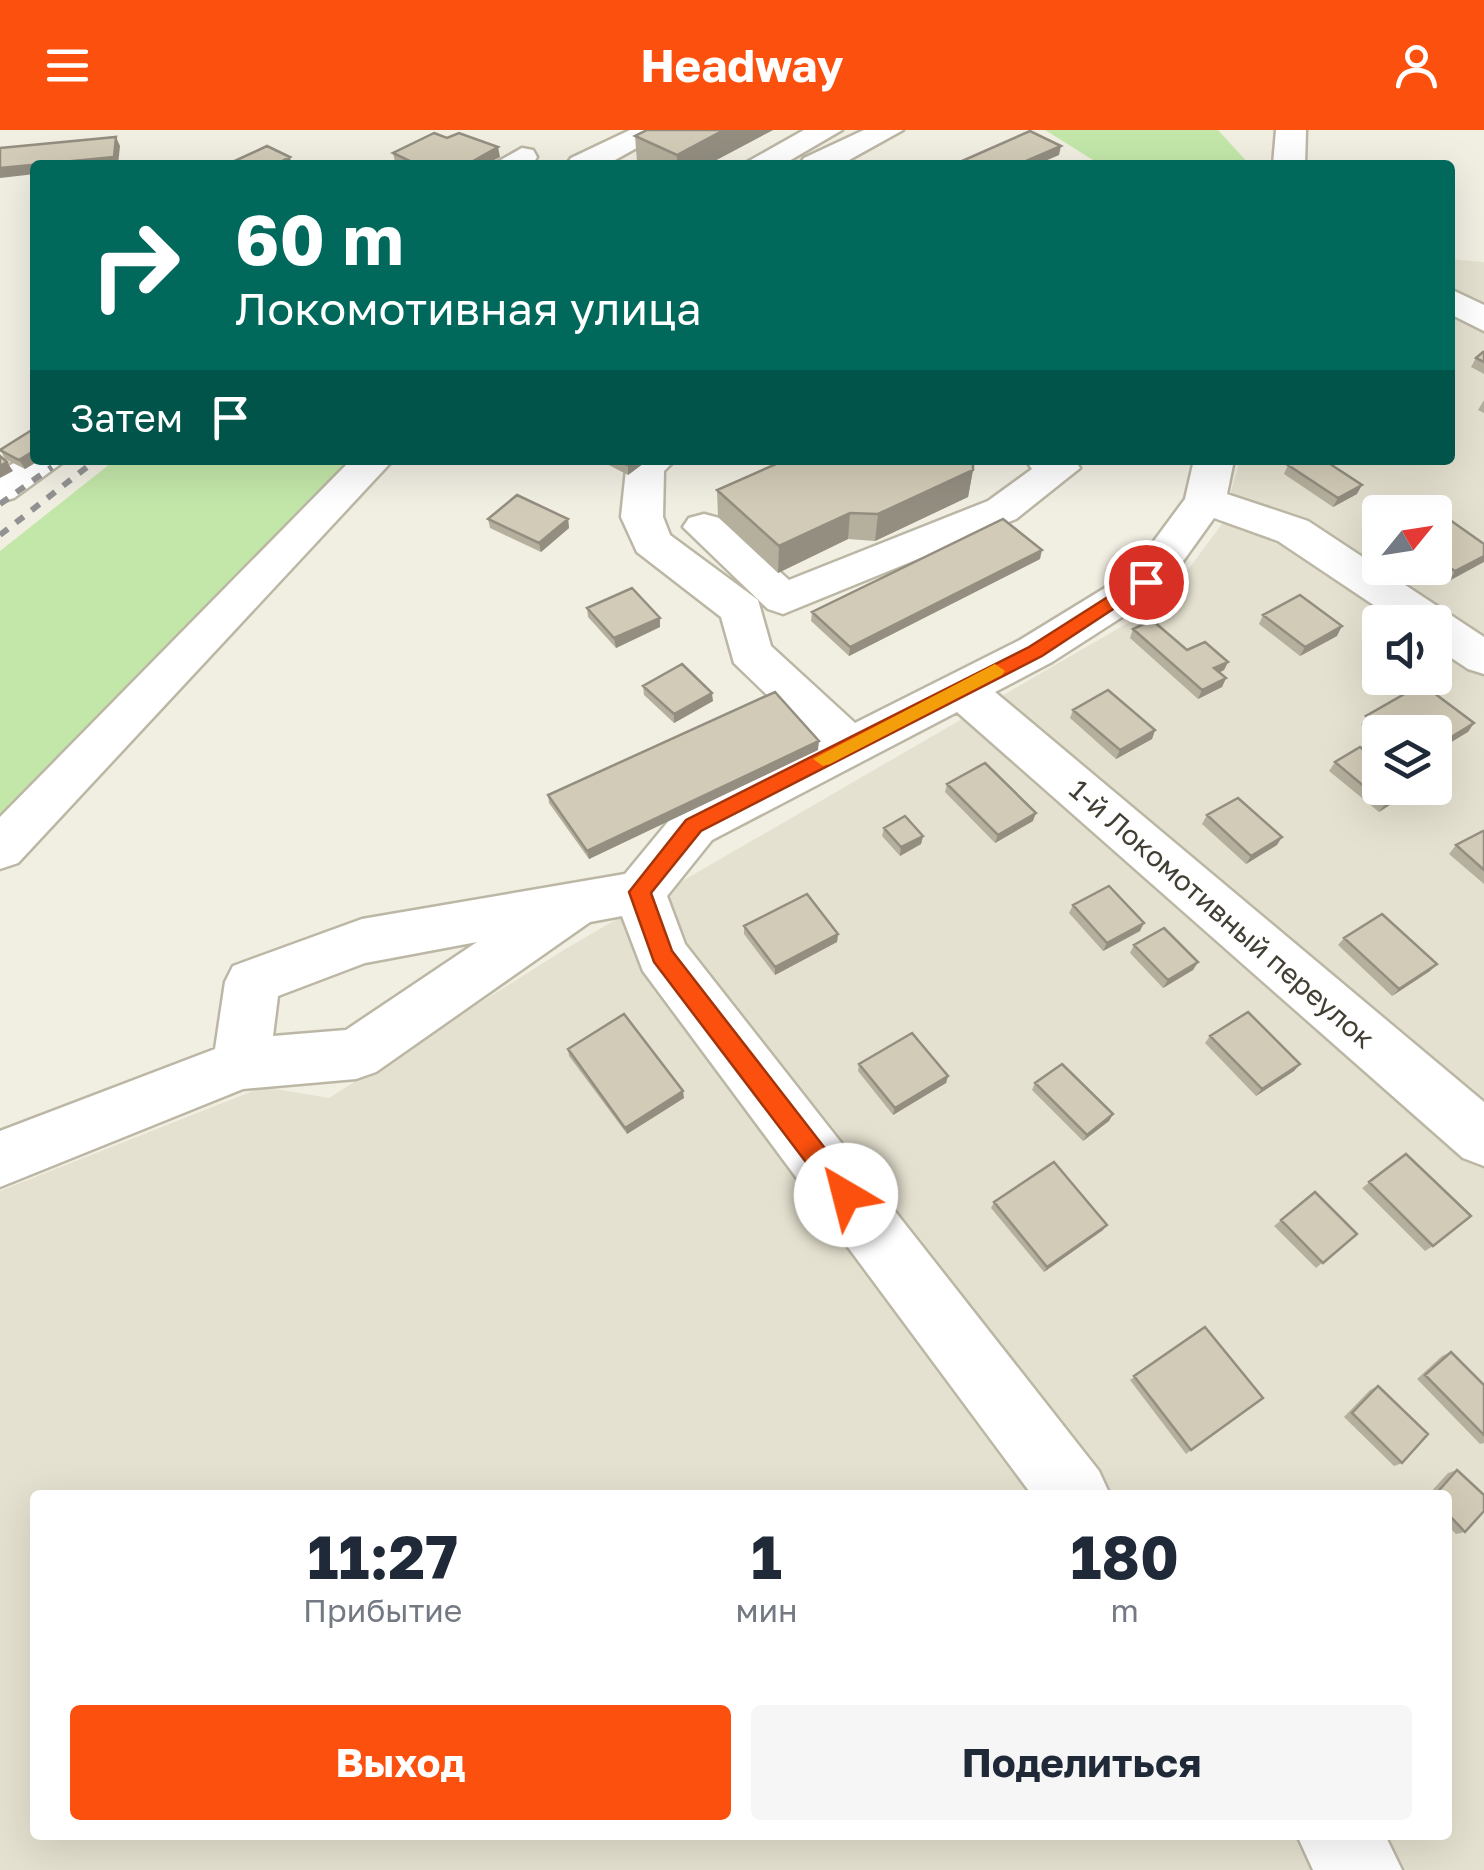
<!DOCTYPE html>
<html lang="ru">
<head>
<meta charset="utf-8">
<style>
  :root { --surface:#fff; --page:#f6f6f7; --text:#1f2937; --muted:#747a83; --accent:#fc500e }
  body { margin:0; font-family:"Golos Text",sans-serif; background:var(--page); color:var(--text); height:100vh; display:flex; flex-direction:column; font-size:38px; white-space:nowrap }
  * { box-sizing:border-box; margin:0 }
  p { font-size:32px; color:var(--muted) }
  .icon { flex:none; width:55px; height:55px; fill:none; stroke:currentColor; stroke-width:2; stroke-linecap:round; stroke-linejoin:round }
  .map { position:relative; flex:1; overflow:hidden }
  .drawer { position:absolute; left:30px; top:1360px; width:1422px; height:350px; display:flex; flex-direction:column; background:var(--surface); border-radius:10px; box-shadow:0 10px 40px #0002 }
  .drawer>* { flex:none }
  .banner { position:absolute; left:30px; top:30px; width:1425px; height:305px; border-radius:10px; box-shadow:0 10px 40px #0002; background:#00695c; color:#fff; overflow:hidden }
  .needle { width:65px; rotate:60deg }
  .controls { position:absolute; left:1362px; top:365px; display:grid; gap:20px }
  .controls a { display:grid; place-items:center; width:90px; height:90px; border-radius:10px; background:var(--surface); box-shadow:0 10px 40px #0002; font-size:50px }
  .pin { position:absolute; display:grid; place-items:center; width:85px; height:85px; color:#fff; margin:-42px; border:5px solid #fff; border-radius:50%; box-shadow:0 2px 10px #0007 }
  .me { position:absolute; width:110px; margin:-55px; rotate:323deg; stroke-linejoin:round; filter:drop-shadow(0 0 8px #0008) }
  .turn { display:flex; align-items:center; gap:35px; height:210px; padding:0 40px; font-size:45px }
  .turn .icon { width:130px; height:130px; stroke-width:2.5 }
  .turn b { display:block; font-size:70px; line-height:85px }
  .then { display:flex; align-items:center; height:95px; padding:0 40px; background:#0003; gap:20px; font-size:38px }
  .eta { display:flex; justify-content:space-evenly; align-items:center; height:170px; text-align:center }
  .eta b { font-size:60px; font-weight:700; line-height:70px }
  .button { display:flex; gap:20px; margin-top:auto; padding:20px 40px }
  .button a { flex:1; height:115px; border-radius:10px; background:var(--accent); color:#fff; font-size:40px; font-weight:700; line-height:115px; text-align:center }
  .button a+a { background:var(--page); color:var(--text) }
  header { display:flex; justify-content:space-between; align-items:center; height:130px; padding:0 40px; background:var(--accent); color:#fff; font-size:45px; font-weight:700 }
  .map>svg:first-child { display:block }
  .residential { fill:#e5e1d0; fill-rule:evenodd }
  .green { fill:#c3e7a9 }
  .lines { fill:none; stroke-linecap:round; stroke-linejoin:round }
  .minor-casing { stroke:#bcb7a5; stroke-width:5 }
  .minor { fill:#fff; fill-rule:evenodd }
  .rail { stroke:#929292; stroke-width:6; stroke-dasharray:10 10; stroke-linecap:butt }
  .wall { fill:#b5af9d }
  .shaded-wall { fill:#938e80 }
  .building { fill:#d2cbb7; stroke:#938e80; stroke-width:2.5 }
  .route { fill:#fc500e; stroke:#a43409; stroke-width:2.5 }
  .slow { fill:#f59e0b }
  .labels { text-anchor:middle; stroke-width:10; stroke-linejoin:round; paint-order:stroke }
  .street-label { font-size:28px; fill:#423e33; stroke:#fff }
</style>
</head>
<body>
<header><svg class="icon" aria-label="menu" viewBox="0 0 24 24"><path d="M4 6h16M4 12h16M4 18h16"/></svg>Headway<svg class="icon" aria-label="person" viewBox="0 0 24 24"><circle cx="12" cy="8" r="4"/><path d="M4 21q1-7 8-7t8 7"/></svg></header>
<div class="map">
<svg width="1484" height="1740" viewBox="0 0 1484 1740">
  <rect width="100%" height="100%" fill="#f1eee2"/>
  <path class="residential" d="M1450 129 1484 132V1740H0V1061L263 957 329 968 567 818 1164 472 1222 394 1240 330H1450ZM1380 382H1435V438H1380ZM1380 492H1435V548H1380ZM1380 602H1435V658H1380ZM35 1365H1448V1705H35Z"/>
  <path class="green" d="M1045 0H1218L1250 35H1101Z
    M115 330H362L0 698V421Z"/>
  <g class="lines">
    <g class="minor-casing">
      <path id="minor" d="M630 0H669L606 35H566L571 28Z
        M804 0H842L782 35H742Z
        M864 0H903L840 35H799L804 28Z
        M1276 0H1306L1305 35H1273Z
        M522 18 533 20 537 27 533 34 492 35Z
        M1450 159 1484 175V201L1450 184Z
        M35 321V330H66L14 368 0 372V341Z
        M351 330H393L18 733 0 739V687Z
        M627 330H675L664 341 663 387 670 405 758 470 771 516 855 593 1020 510 1131 442 1185 369 1194 330H1234L1227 364 1308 391 1484 507V544L1468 539 1435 517V492H1399L1278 411 1214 388 1161 462 1052 532 995 562 1484 972V1036L1463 1028 957 582 712 710 667 766 685 814 1099 1341 1110 1365H1032L643 841 622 786 590 792 376 942 356 949 243 959 0 1057V1001L215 919 225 852 233 836 362 789 625 744 676 682 816 612 734 533 721 487 637 422 621 387ZM477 812 346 900 273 906 278 866 365 833Z
        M1026 330H1075L1080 338 1016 389 783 484 768 479 683 397 689 388 704 384 719 388 789 450 988 371 1032 339Z
        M1297 1705H1385L1402 1740H1313Z"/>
    </g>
    <use href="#minor" class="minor"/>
    <path class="rail" d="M0 374 52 337
      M0 405 96 330"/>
  </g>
  <path class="wall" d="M647 0H773L707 35H643L637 32 635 6Z
    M393 23 500 27 484 35H401L395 32Z
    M1484 223V244L1471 237 1476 228Z
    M1484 270V283L1478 280Z
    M0 319 35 330H40L25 339 5 329Z
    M599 330H648L628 345Z
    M1288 335 1357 364 1333 377 1284 344Z
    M973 340 968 367 875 411 848 409 778 443 718 387 717 360Z
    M488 389H568L569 398 541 422 490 398Z
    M1435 398 1484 414 1449 451 1430 438H1435Z
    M1040 429 849 526 811 491 812 482Z
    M587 478 660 488V497L616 518 588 487Z
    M1263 485 1337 506 1300 526 1259 494Z
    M1133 499 1187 520 1228 532 1224 540 1219 543 1226 548 1222 557 1198 569 1130 508Z
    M643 556 713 571 674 593 644 565Z
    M1073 580 1155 600 1152 609 1116 629 1070 588Z
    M1366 586 1474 593 1468 602H1380V610L1361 595Z
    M818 620 589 729 549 673 548 665Z
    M1335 632 1411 658 1404 666 1379 682 1329 641Z
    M947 654 1033 691 995 713 945 662Z
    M1207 685 1277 715 1246 734 1202 694Z
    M884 698 923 706 921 714 900 726 882 706Z
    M1484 702V754L1449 724 1456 715Z
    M1073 775 1140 801 1103 821 1069 783Z
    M744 796 838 804 837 812 775 845 744 804Z
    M1344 808 1430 841 1392 866 1338 815Z
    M1134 815 1198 832 1193 840 1163 858 1130 823Z
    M1210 906 1300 934 1294 941 1256 966 1205 913Z
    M568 919 684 968 627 1004 569 926Z
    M859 934 948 946 946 953 893 985 858 941Z
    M1035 953 1113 984 1109 991 1083 1011 1032 960Z
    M1406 1024 1433 1116 1425 1121 1362 1058Z
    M1315 1062 1357 1104 1316 1138 1274 1096Z
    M994 1072 1103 1100 1044 1142 991 1078Z
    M1205 1197 1191 1320 1186 1324 1130 1250Z
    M1451 1222 1484 1255V1313L1480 1314 1417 1249 1442 1226Z
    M1378 1256 1402 1333 1394 1336 1344 1287 1370 1260Z
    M1457 1340 1465 1402 1456 1404 1448 1396V1365H1428L1448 1343Z"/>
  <path class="shaded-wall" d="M724 0H773L707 35H677V25Z
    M116 7 120 16 118 35H35V44L0 48V38Z
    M1061 16 1059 25 1036 35H1017Z
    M498 17 500 27 484 35H466Z
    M290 27 292 35H274Z
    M35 320V330H40L25 339 19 330Z
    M635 330H648L628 345V335Z
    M7 332 13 341 0 348V336Z
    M973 340 968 367 875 411 878 384Z
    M1362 355 1357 364 1333 377 1338 368Z
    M850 383 848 409 778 443 779 416Z
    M568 389 569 398 541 422 539 413Z
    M1042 420 1040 429 849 526 850 517Z
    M1484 426V432L1449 451 1455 441Z
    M660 488V497L616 518 614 508Z
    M1342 496 1337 506 1300 526 1305 517Z
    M1228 532 1224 540 1210 547 1214 538Z
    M1226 548 1222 557 1198 569 1202 560Z
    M712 563 713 571 674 593V584Z
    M1474 593 1468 602 1435 622V617Z
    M1155 600 1152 609 1116 629 1120 620Z
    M819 611 818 620 589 729 587 721Z
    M1411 658 1404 666 1379 682 1385 674Z
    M1036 683 1033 691 995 713 998 705Z
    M923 706 921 714 900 726 901 717Z
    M1282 707 1277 715 1246 734 1251 726Z
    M1144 793 1140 801 1103 821 1107 813Z
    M838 804 837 812 775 845V837Z
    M1198 832 1193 840 1163 858 1168 850Z
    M1437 834 1430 841 1392 866 1399 859Z
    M1300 934 1294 941 1256 966 1262 959Z
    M948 946 946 953 893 985 895 978Z
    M683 961 684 968 627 1004 625 998Z
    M1113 984 1109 991 1083 1011 1087 1005Z
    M1107 1095 1103 1100 1044 1142 1047 1137Z"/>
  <path class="building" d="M647 0H724L677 25 635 6Z
    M1030 1 1061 16 1017 35H953Z
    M434 3 447 8 459 3 498 17 466 35H418L393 23Z
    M116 7 114 27 0 38V18Z
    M267 16 290 27 274 35H226Z
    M1483 222 1484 223V232L1476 228Z
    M35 298V320L19 330 0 320Z
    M0 326 7 332 0 336Z
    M617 330H635L628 335Z
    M785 330H973V340L878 384 850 383 779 416 717 360Z
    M1297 330H1324L1362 355 1338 368 1288 335Z
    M517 365 568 389 539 413 488 389Z
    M1003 389 1042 420 850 517 812 482Z
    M1450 390 1484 414V426L1455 441 1435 428V398Z
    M632 458 660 488 614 508 587 478Z
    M1300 465 1342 496 1305 517 1263 485Z
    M1152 490 1187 520 1205 512 1228 532 1214 538 1226 548 1202 560 1133 499Z
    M682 534 712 563 674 584 643 556Z
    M1422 554 1474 593 1435 617V602H1387L1366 586Z
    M1108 560 1155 600 1120 620 1073 580Z
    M775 562 819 611 587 721 548 665Z
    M1360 617 1380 633V658H1411L1385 674 1335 632Z
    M985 633 1036 683 998 705 947 654Z
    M1238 668 1282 707 1251 726 1207 685Z
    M905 686 923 706 901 717 884 698Z
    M1483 701 1484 702V740L1456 715Z
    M1109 756 1144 793 1107 813 1073 775Z
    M807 764 838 804 775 837 744 796Z
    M1382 784 1437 834 1399 859 1344 808Z
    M1164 798 1198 832 1168 850 1134 815Z
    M1248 882 1300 934 1262 959 1210 906Z
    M624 884 683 961 625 998 568 919Z
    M912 903 948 946 895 978 859 934Z
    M1062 934 1113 984 1087 1005 1035 953Z
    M1406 1024 1471 1086 1433 1116 1369 1052Z
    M1054 1032 1107 1095 1047 1137 994 1072Z
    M1315 1062 1357 1104 1323 1133 1281 1090Z
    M1205 1197 1263 1268 1191 1320 1134 1246Z
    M1451 1222 1484 1255V1305L1425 1245Z
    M1378 1256 1428 1304 1402 1333 1352 1283Z
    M1457 1340 1484 1365V1381L1465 1402 1448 1384V1365H1435Z"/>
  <path class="route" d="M1139 447 1154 452 1042 526 701 701 651 763 672 821 855 1057 858 1065 855 1073H837L654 832 629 762 686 690 1029 517Z"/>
  <path class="slow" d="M995 534 1005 541 1002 545 830 634 823 636 813 629Z"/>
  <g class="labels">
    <g class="street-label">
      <text transform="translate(1222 784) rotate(41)" y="10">1-й Локомотивный переулок</text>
    </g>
  </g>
</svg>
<div class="controls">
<a><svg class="needle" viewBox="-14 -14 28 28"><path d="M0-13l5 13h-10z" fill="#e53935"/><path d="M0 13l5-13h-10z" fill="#747a83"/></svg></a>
<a><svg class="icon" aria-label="sound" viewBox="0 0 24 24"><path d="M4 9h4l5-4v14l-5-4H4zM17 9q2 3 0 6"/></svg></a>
<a><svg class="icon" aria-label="layers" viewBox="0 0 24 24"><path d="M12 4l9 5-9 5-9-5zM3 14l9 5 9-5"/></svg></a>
</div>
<div class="pin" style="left:1146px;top:452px;background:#d93025"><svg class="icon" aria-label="arrive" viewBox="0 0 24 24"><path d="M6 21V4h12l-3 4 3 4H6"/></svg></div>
<svg class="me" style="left:846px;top:1065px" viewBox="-20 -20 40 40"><circle r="19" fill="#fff"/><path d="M0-13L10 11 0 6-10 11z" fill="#fc500e"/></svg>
<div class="banner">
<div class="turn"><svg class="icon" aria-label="right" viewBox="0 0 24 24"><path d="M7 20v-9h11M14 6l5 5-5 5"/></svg><div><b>60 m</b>Локомотивная улица</div></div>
<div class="then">Затем<svg class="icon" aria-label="arrive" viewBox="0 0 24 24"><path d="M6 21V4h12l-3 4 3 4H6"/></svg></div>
</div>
<section class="drawer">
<div class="eta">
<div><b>11:27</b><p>Прибытие</p></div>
<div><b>1</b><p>мин</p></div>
<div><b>180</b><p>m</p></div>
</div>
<div class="button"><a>Выход</a><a>Поделиться</a></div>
</section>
</div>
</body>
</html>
